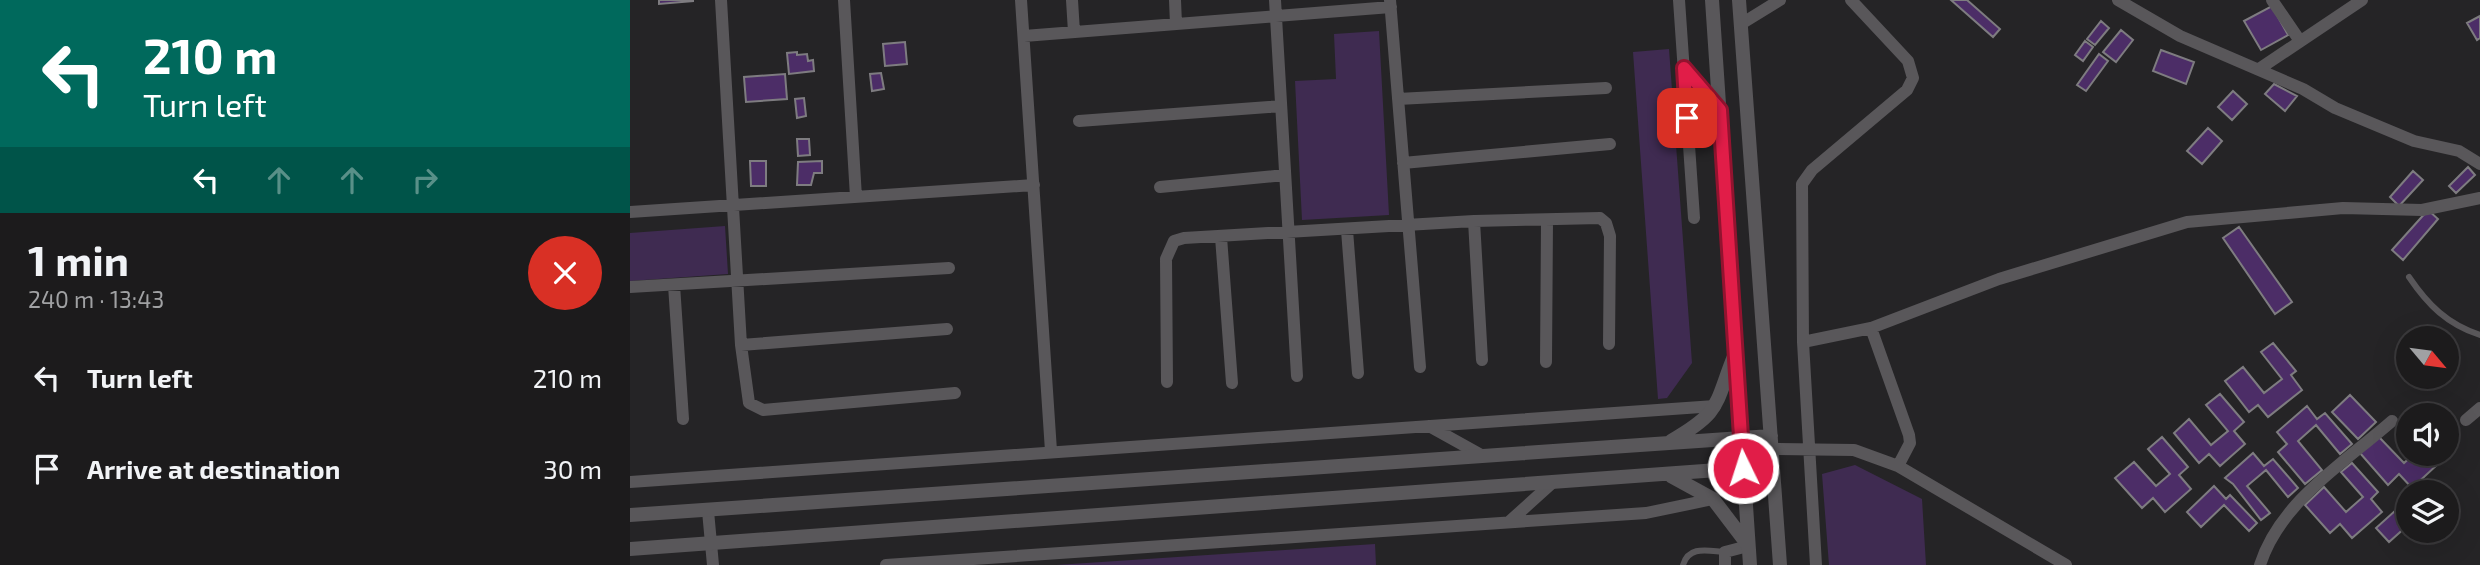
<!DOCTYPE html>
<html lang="en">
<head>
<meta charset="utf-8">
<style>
  :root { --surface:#1c1b1c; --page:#252425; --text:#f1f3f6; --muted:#a0a1a3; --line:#3a393b }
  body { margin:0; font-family:"Exo 2",sans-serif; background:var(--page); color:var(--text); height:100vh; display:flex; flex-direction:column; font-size:26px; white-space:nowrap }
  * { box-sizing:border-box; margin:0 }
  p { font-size:23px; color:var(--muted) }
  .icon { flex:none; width:38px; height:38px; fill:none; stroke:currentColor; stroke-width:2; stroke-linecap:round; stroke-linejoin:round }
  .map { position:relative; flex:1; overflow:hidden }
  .sheet { display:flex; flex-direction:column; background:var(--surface); width:630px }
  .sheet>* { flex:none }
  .guide { background:#00695c; color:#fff; overflow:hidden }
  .needle { width:46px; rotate:119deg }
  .buttons { position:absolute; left:1766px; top:326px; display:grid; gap:14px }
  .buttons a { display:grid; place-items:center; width:63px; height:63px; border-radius:50%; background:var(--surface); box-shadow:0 7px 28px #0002,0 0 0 2px var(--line); font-size:35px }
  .pin { position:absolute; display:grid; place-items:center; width:60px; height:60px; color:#fff; margin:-30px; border-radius:14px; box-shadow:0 4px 10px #0006 }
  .me { position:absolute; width:77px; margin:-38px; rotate:356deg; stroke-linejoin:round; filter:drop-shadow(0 0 5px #0008) }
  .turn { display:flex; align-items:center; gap:24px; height:147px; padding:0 28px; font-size:32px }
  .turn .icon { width:91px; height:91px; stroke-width:2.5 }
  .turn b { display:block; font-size:49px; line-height:60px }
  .lanes { display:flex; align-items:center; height:66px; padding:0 28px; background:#0003; justify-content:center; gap:35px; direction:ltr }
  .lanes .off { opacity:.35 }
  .round { display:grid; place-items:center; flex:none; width:74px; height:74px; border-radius:37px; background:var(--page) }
  .overview { display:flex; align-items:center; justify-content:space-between; height:119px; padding:0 28px }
  h1 { font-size:42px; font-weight:700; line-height:52px }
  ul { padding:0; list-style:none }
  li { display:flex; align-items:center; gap:21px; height:91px; padding:0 28px }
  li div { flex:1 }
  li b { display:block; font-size:26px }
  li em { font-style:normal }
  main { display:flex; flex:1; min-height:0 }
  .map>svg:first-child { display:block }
  .green { fill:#3f2b51 }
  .building { fill:#4c2d67; stroke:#7e7c80; stroke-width:2 }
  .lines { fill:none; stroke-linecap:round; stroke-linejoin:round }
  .service { stroke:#59575a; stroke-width:6 }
  .minor { stroke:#59575a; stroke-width:12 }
  .tertiary { stroke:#59575a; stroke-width:14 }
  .route-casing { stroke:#92132f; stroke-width:18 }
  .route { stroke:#e11d48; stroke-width:12 }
</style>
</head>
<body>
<main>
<section class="sheet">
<div class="guide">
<div class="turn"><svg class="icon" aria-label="left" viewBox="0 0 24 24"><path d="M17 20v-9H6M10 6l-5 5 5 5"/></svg><div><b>210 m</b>Turn left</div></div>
<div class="lanes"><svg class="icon" aria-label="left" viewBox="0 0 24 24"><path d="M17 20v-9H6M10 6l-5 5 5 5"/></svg><svg class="icon off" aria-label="ahead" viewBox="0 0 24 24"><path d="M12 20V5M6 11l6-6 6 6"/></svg><svg class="icon off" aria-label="ahead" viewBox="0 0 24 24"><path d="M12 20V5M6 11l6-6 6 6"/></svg><svg class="icon off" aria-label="right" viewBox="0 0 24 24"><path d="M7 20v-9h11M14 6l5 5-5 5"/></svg></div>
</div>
<div class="overview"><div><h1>1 min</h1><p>240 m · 13:43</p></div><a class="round" style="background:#d93025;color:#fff"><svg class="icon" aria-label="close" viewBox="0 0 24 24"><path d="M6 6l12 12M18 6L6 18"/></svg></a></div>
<ul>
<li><svg class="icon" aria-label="left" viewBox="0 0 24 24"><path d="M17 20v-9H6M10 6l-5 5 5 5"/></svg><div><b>Turn left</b></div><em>210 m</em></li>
<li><svg class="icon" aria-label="arrive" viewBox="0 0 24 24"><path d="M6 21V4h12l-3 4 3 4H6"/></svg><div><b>Arrive at destination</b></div><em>30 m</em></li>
</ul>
</section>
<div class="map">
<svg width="1850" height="565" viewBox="0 0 1850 565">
  <rect width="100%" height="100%" fill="#252426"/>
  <path class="green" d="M749 31 759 215 672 220 665 81 706 79 704 34Z
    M1039 49 1062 363 1037 398 1028 399 1003 52Z
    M95 226 98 274 0 281V233Z
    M1225 465 1292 499 1296 565H1199L1192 474Z
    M745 544 746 565H426Z"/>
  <path class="building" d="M29 0H63V1L29 4Z
    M1321 0H1337L1370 29 1363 37Z
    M1642 6 1658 35 1631 50 1614 21Z
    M1850 16V38L1847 40 1837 23Z
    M1471 21 1479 28 1465 45 1457 39Z
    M1491 30 1503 40 1486 62 1473 52Z
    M1455 41 1463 47 1453 61 1445 55Z
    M275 42 277 64 255 66 253 44Z
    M1531 50 1564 62 1556 84 1523 71Z
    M167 52V55L177 54 178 61 183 60 184 71 159 74 157 53Z
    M1469 54 1478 61 1456 91 1447 85Z
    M251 73 254 89 242 91 240 74Z
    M155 74 157 99 116 102 114 77Z
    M1644 84 1667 96 1655 111 1635 94Z
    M1603 91 1617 104 1602 120 1588 107Z
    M174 98 176 116 167 118 165 99Z
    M1578 128 1592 141 1572 164 1557 151Z
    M167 139H179L180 155 168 156Z
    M120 161H136V186H121Z
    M192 161V173H184L181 185H167L168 162Z
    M1838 167 1845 175 1826 193 1819 186Z
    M1783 171 1793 180 1769 206 1760 197Z
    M1798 210 1808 219 1773 260 1762 250Z
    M1609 227 1662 302 1645 314 1593 238Z
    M1643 343 1666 371 1661 375 1672 390 1638 417 1628 405 1619 412 1595 381 1613 367 1634 393 1652 379 1631 352Z
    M1590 394 1614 422 1604 431 1615 444 1590 466 1579 454 1569 463 1544 433 1559 419 1581 445 1598 431 1576 405Z
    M1720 395 1746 422 1728 439 1702 412Z
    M1677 406 1687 419 1695 413 1722 444 1710 454 1686 425 1668 441 1692 470 1675 484 1648 452 1657 444 1647 432Z
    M1748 436 1774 463 1785 453H1798L1808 464 1782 488 1769 474 1758 485 1730 453Z
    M1532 437 1558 467 1549 475 1561 489 1535 512 1523 498 1512 508 1485 478 1504 462 1526 486 1540 474 1518 449Z
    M1623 453 1634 466 1643 459 1668 488 1658 497 1636 470 1617 486 1640 513 1631 520 1603 484 1595 478Z
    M1722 463 1748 492 1741 499 1752 512 1722 538 1710 524 1700 533 1675 505 1694 487 1716 512 1733 497 1711 472Z
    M1584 486 1596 499 1600 495 1627 523 1619 531 1594 505 1571 527 1557 512Z
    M1816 493 1828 506 1816 516Z
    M1776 501 1778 525 1759 542 1746 528Z"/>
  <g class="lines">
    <path class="service" d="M1779 277C1798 305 1817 324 1850 335
      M1053 565C1059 545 1078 551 1095 552"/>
    <path class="minor" d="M91 0 111 345 119 403 133 410 325 393
      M214 0 226 197
      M391 0 421 451
      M442 0 444 32
      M545 0 546 24
      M645 0 667 376
      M760 0 790 367
      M1049 0 1064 218
      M1488 0 1550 36 1673 89 1705 108 1784 141 1829 151 1850 164
      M1642 0 1670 41
      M1111 24 1150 0
      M394 36 761 7
      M1054 67 1090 110
      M1629 69 1732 0
      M768 99 976 88
      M449 121 651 106
      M773 163 980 144
      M530 187 655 175
      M0 212 404 185
      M844 221 852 360
      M717 230 728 373
      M591 237 602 383
      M44 285 53 419
      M0 287 319 268
      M1241 328 1279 435 1280 443 1268 466
      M1173 342 1241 328 1369 279 1557 222 1713 208 1792 210 1850 198
      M111 345 317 329
      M916 362 917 221
      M537 382 536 259 544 241 554 238 844 221 970 218 976 223 980 236 979 344
      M1836 420 1850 408
      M799 426 853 456
      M1141 449 1224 450 1268 466 1436 565
      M0 482 1085 406
      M78 511 83 565
      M880 521 922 483
      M256 565 1016 513 1083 499
      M1095 565V552L1118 546
      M1186 565 1173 342 1172 184 1182 170 1277 90 1283 78 1278 61 1221 0
      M1630 565C1650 502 1714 463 1762 421"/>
    <path class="tertiary" d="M1082 0 1120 565
      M1109 0 1150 565
      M1041 441C1093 411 1084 405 1105 354
      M1041 476 1083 499 1118 545
      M0 515 1141 436
      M0 549 1143 466"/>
  </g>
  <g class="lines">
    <g class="route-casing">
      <path id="route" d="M1057 118 1054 68 1090 110 1113 468"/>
    </g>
    <use href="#route" class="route"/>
  </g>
</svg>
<div class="buttons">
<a><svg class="needle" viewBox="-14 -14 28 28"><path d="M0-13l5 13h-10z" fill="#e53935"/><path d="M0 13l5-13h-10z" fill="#a0a1a3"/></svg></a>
<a><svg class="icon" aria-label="sound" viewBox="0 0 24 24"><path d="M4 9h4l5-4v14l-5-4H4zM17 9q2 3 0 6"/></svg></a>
<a><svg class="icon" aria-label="layers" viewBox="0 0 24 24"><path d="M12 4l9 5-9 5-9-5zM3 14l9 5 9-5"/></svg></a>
</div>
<div class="pin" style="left:1057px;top:118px;background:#d93025"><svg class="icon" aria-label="arrive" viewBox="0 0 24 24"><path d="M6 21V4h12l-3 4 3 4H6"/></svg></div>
<svg class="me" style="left:1113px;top:468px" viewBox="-20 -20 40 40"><circle r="17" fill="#e11d48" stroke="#fff" stroke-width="3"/><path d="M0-11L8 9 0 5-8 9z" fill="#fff"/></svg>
</div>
</main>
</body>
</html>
